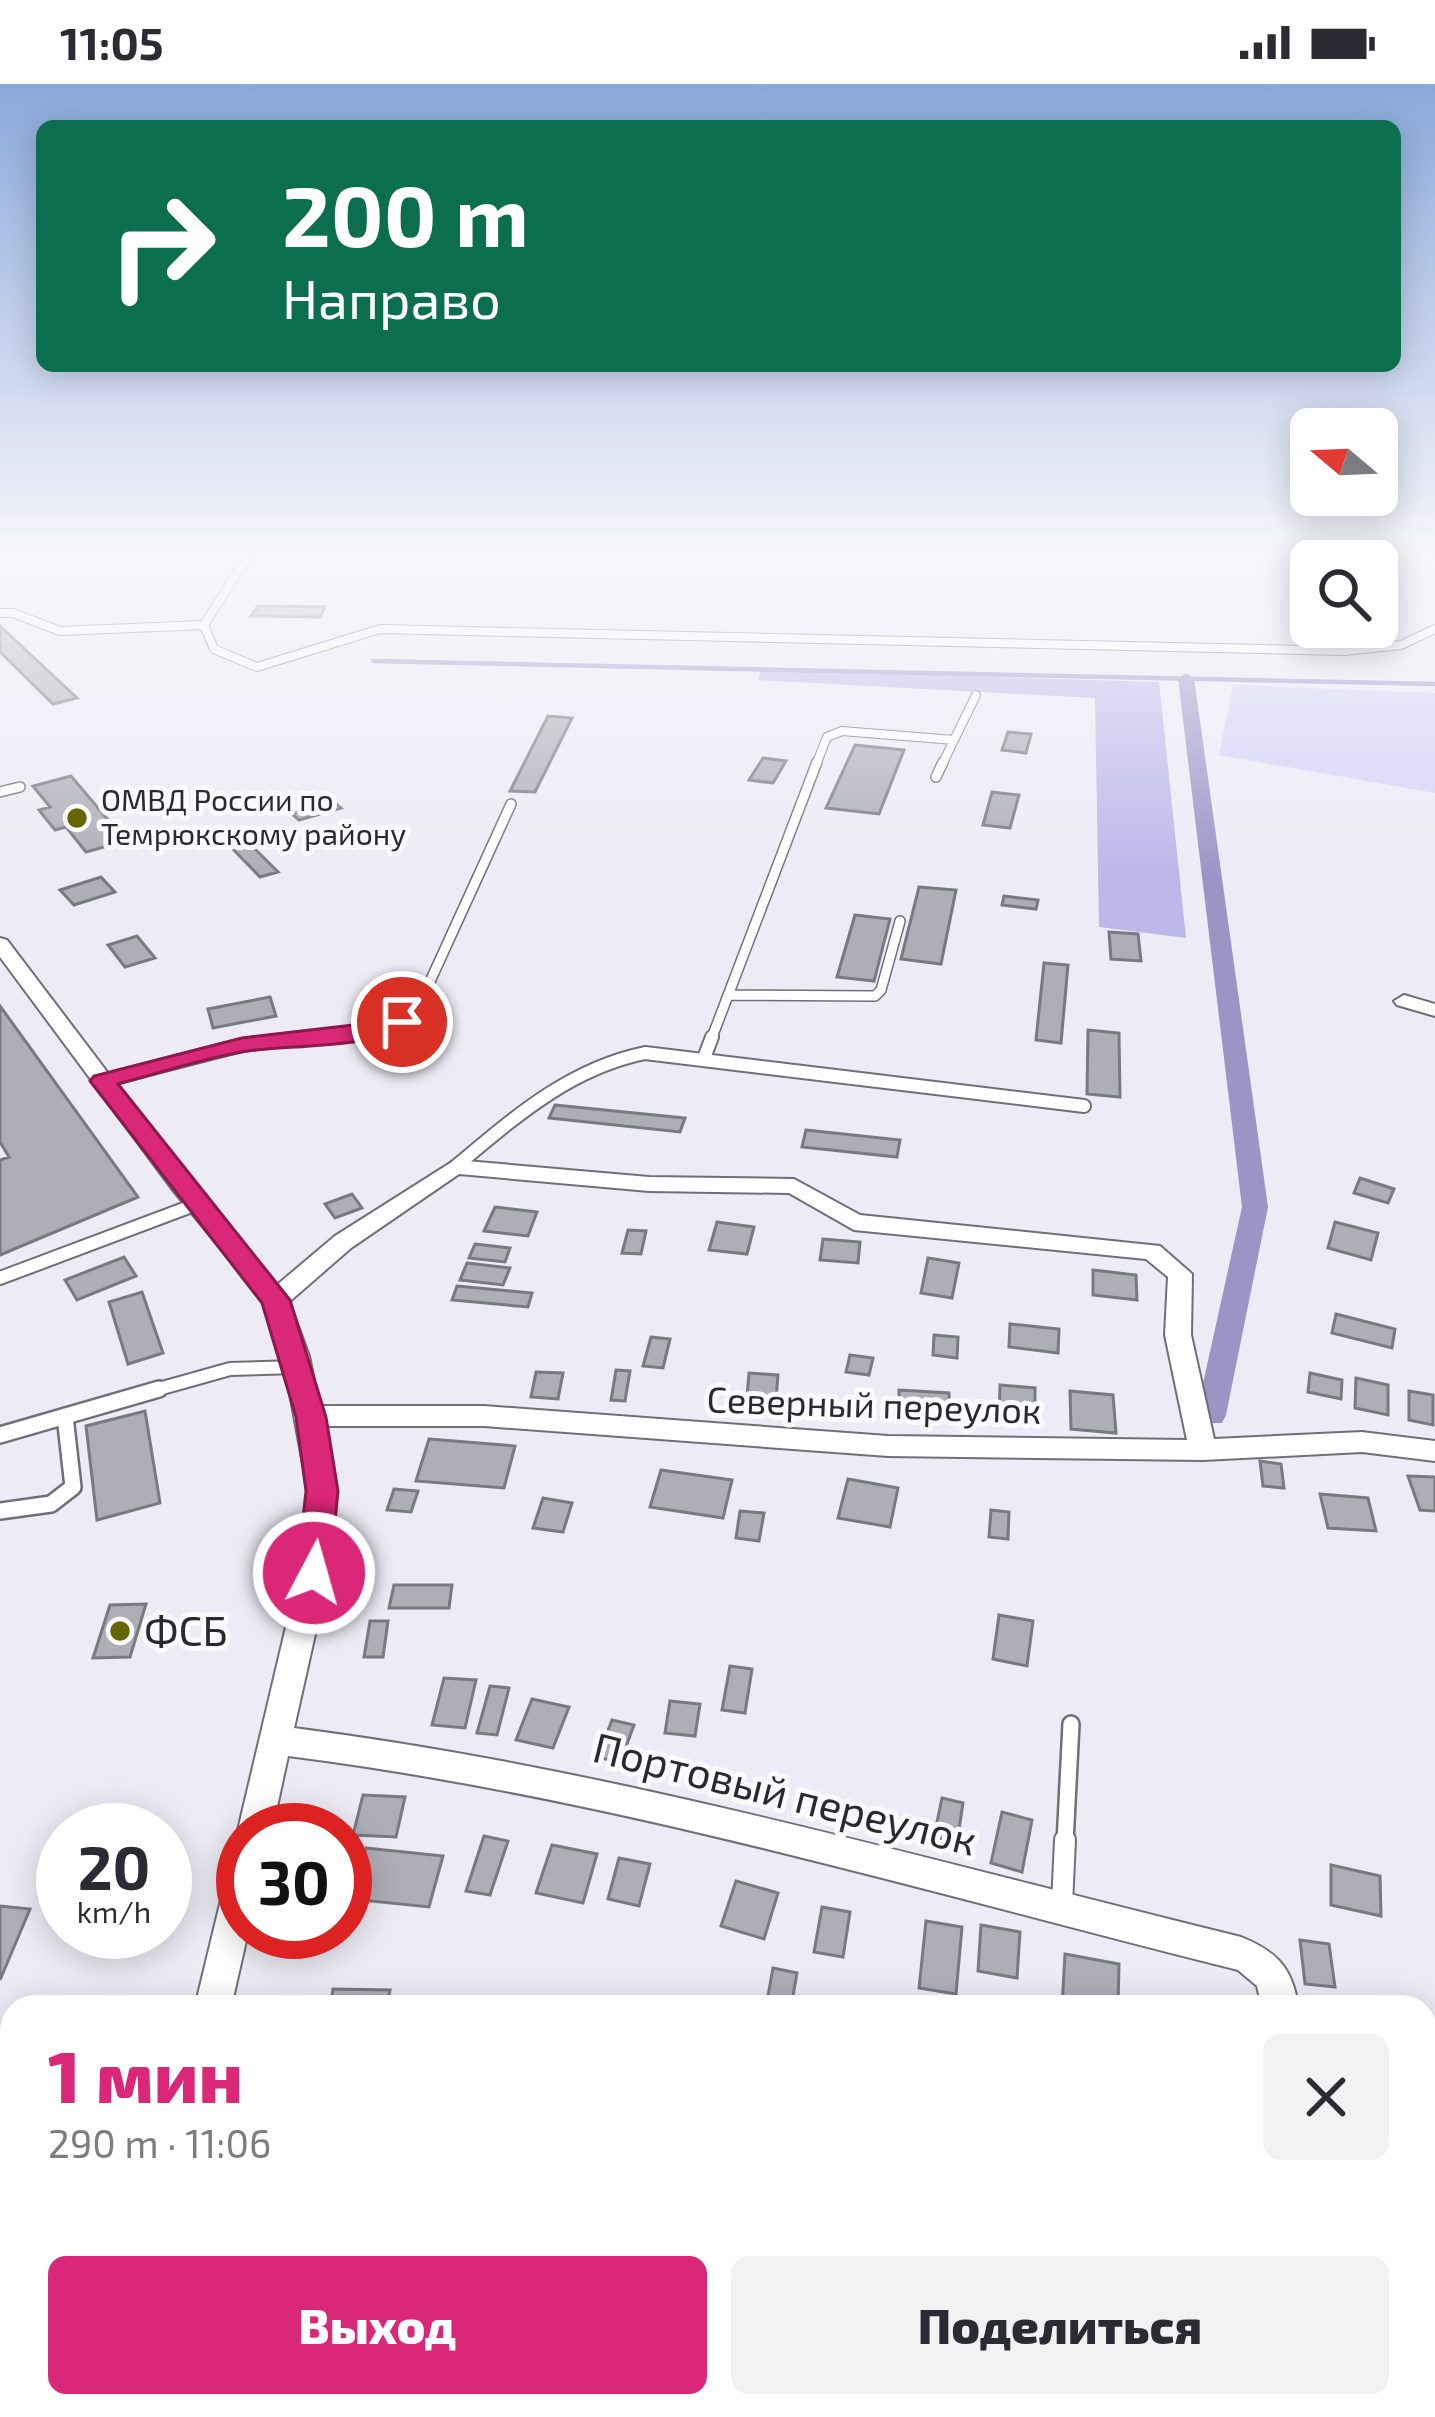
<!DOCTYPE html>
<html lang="ru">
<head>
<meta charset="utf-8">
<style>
  :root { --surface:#fff; --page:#f2f2f3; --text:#2b2b33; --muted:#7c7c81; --accent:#db2777 }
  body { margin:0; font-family:"Exo 2",sans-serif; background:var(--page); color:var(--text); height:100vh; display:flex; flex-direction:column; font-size:45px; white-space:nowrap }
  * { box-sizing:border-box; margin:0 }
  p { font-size:39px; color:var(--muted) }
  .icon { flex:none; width:66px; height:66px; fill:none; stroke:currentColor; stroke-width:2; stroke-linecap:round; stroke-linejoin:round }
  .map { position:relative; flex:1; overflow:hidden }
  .side { position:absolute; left:0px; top:1911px; width:1437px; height:423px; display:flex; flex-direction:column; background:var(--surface); border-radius:36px 36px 0 0; box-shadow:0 6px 30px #0003 }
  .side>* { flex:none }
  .hud { position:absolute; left:36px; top:36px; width:1365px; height:252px; border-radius:18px; box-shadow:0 6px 30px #0003; background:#0b6e4f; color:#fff; overflow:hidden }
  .needle { width:78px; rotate:289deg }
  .tools { position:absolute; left:1290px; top:324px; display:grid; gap:24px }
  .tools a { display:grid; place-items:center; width:108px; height:108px; border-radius:18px; background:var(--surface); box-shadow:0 6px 30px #0003; font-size:60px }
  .speed { position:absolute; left:36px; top:1719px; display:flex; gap:24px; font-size:60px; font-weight:700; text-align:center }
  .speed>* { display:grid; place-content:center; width:156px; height:156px; border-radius:50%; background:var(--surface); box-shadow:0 6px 30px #0003; line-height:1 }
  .speed small { font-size:30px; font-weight:400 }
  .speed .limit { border:18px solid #d22; background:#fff; color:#111 }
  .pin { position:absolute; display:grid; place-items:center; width:102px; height:102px; color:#fff; margin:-51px; border:6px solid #fff; border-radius:50%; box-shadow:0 3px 12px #0007 }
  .me { position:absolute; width:132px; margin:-66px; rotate:6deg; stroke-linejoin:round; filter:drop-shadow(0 0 9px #0008) }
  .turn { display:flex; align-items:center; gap:42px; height:252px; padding:0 48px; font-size:54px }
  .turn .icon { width:156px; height:156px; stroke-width:2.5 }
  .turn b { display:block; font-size:84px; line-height:102px }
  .round { display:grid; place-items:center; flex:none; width:126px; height:126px; border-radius:18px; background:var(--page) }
  .headline { display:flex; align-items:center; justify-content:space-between; height:204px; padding:0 48px }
  h1 { font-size:72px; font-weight:800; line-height:90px; color:var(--accent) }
  .cta { display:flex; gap:24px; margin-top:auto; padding:24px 48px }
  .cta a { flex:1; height:138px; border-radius:18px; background:var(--accent); color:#fff; font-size:48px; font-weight:800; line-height:138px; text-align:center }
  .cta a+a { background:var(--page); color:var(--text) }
  .status { display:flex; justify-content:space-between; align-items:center; height:84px; padding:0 60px; background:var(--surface); direction:ltr }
  .status svg { height:33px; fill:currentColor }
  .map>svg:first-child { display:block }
  .green { fill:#d5d2f6 }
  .forest { fill:#bdb7e9 }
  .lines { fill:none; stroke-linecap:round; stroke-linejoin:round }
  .stream { stroke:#9b95c6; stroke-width:4.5 }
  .canal { fill:#9b95c6; fill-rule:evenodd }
  .building { fill:#aeaeb7; stroke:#797981; stroke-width:3 }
  .lane-far4-casing { stroke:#706f78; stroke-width:10 }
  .lane-far3-casing { stroke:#706f78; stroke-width:12 }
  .lane-far2-casing { stroke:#706f78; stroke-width:16 }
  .lane-far1-casing { stroke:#706f78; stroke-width:20 }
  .lane-casing { stroke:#706f78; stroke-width:24 }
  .street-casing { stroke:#706f78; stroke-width:4 }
  .lane-far4 { stroke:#fff; stroke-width:8 }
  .lane-far3 { stroke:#fff; stroke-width:9 }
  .lane-far2 { stroke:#fff; stroke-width:12 }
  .lane-far1 { stroke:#fff; stroke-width:15 }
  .lane { stroke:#fff; stroke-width:20 }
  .street { fill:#fff; fill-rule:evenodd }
  .route { fill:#db2777; stroke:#8e194d; stroke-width:3 }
  .poi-dot { fill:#656600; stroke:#fbfaff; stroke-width:4.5 }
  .labels { text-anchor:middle; stroke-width:10; stroke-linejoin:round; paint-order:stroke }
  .far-poi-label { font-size:30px; fill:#2a292d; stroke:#fbfaff; text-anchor:start }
  .street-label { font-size:36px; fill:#2a292d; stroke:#fbfaff }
  .near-poi-label { font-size:42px; fill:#2a292d; stroke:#fbfaff; text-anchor:start }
  .near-street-label { font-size:42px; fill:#2a292d; stroke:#fbfaff }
</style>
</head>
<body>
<div class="status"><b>11:05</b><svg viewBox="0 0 49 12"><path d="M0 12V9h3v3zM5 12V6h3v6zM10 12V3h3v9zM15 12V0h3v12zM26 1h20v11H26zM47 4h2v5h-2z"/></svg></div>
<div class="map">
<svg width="1435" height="2333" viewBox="0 0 1435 2333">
  <rect width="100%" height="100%" fill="#edecf6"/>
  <path class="green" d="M1233 601 1435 609V709L1219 671Z"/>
  <path class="forest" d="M761 586 1159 598 1186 854 1099 843 1095 614 758 596Z"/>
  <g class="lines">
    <path class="stream" d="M373 577 1435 600"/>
    <path class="canal" d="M1186 589 1194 594 1268 1123 1226 1331 1222 1339H1200L1196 1331 1242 1123 1178 594Z"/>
  </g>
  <path class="building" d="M258 522 325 523 320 533 251 532Z
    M0 542 77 614 53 620 0 568Z
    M548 632 572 634 535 708 510 707Z
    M1008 648 1031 650 1026 669 1002 666Z
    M855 661 904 666 879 730 826 724Z
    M763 674 786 677 773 699 749 696Z
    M71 692 126 757 86 768 66 743 55 746 39 726 50 723 33 702Z
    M992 708 1019 711 1010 744 983 741Z
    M334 718 341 724 299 736 292 730Z
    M241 751 278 788 260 793 224 756Z
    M101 793 115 808 74 821 60 806Z
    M919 803 956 806 941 880 901 875Z
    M1004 812 1038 816 1036 825 1002 821Z
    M855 831 890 835 874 897 837 893Z
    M1109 848 1138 850 1141 877 1111 875Z
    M137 852 155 874 125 883 108 861Z
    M1044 879 1068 881 1061 959 1036 956Z
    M270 913 276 932 213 944 208 925Z
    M0 922 138 1113 0 1171V1076L9 1073 0 1058Z
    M1088 946 1119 949 1120 1013 1087 1010Z
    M555 1021 685 1034 680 1048 549 1034Z
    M806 1046 900 1056 897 1073 802 1063Z
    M1360 1094 1394 1105 1388 1119 1354 1109Z
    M352 1110 362 1124 335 1134 325 1120Z
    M495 1123 537 1128 528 1152 484 1147Z
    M717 1138 754 1143 747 1170 709 1166Z
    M1335 1138 1378 1149 1371 1176 1328 1164Z
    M628 1146 646 1147 641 1170 622 1169Z
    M823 1155 860 1158 858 1179 820 1176Z
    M475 1160 510 1164 505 1178 469 1174Z
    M124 1173 136 1192 77 1216 65 1196Z
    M928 1174 959 1179 952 1214 921 1209Z
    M467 1179 510 1184 503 1201 460 1196Z
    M1093 1186 1136 1191 1137 1216 1093 1211Z
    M457 1202 532 1209 528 1223 452 1216Z
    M142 1208 163 1269 128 1280 109 1218Z
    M1336 1230 1395 1245 1392 1264 1332 1249Z
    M1010 1240 1059 1245 1058 1269 1009 1263Z
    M934 1251 958 1253 957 1274 933 1271Z
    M651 1253 670 1255 663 1284 643 1282Z
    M850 1271 873 1274 869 1291 846 1288Z
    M616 1286 630 1287 625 1317 611 1316Z
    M536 1288 563 1289 558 1315 531 1313Z
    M749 1289 778 1291 775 1327 746 1325Z
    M1310 1289 1342 1296 1341 1315 1308 1308Z
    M1356 1294 1388 1301V1331L1355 1324Z
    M1000 1301 1035 1304V1340L999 1337Z
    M899 1306 949 1309 950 1334 899 1331Z
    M1070 1307 1113 1311 1116 1349 1071 1345Z
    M1409 1307 1433 1311V1341L1409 1336Z
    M145 1327 160 1419 97 1436 86 1342Z
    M429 1355 515 1362 504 1404 416 1397Z
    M1260 1377 1281 1380 1284 1404 1263 1402Z
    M661 1386 732 1396 723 1434 650 1423Z
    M1408 1392 1435 1393V1427L1420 1426Z
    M848 1395 898 1404 890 1443 838 1434Z
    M394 1405 418 1407 411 1428 387 1426Z
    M1320 1410 1368 1414 1376 1447 1328 1444Z
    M543 1414 572 1419 563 1448 533 1444Z
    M991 1426 1009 1428 1008 1455 989 1453Z
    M740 1427 764 1429 759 1457 736 1454Z
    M394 1501H452L449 1524H389Z
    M146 1520 130 1573 93 1574 110 1521Z
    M999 1531 1033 1537 1027 1582 993 1575Z
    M370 1537H388L383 1573H364Z
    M730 1582 752 1585 745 1629 722 1626Z
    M444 1594 476 1596 465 1644 432 1641Z
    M490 1602 509 1604 497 1651 477 1649Z
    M532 1615 569 1623 553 1664 516 1656Z
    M670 1617 700 1620 695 1652 665 1649Z
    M612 1636 634 1641 620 1679 598 1673Z
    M363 1711 405 1713 396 1753 353 1751Z
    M942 1714 963 1719 957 1759 934 1753Z
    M1002 1728 1032 1736 1022 1788 991 1779Z
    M484 1752 508 1757 490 1811 466 1807Z
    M552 1761 597 1770 583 1819 536 1809Z
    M366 1764 443 1772 429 1823 351 1815Z
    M619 1774 650 1780 639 1822 608 1815Z
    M1331 1781 1380 1792 1381 1832 1331 1821Z
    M736 1797 778 1809 764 1855 721 1842Z
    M0 1822 30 1825 0 1896Z
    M822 1823 850 1828 843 1873 814 1868Z
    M926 1837 962 1843 956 1910 919 1904Z
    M981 1841 1020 1848 1017 1894 978 1887Z
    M1300 1856 1329 1860 1335 1903 1305 1900Z
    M1065 1870 1119 1880 1118 1923H1062Z
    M773 1884 797 1889 791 1923H766Z
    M333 1905 390 1906 387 1923H330Z
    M1425 2083 1435 2085V2160L1425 2101Z
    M752 2322H820L818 2333H750Z
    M876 2322H940L938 2333H874Z"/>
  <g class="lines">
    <g class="lane-far4-casing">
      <path id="lane-far4" d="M0 529H13L60 547 204 541
        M204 541 214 565 257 583 380 545 1344 567 1401 561 1435 545
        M204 541 253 464
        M816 681 827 653 842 647 954 656 976 611
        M942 681 954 656"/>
    </g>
    <g class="lane-far3-casing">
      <path id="lane-far3" d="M936 693 943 678
        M0 708 20 703
        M728 911 875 912 881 906 900 837
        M283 956 383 945 417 926 511 720
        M711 956 817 678"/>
    </g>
    <g class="lane-far2-casing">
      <path id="lane-far2" d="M704 974 712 953
        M102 997 242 961 309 953
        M455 1083C514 1034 568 985 645 969L1084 1022
        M0 1194 197 1120
        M148 1308 230 1285 297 1283"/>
    </g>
    <g class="lane-far1-casing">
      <path id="lane-far1" d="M0 1351 159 1305
        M0 1427 51 1420 73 1403 65 1332
        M1065 1759 1071 1640"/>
    </g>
    <g class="lane-casing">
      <path id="lane" d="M1062 1820 1065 1756"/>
    </g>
    <g class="street-casing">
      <path id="street" d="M0 854 7 856 189 1096 277 1201 335 1152 455 1076 649 1093 794 1095 860 1131 1160 1162 1192 1190 1191 1251 1214 1355 1362 1348 1435 1357V1377L1362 1368 1203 1376 888 1372 484 1342H323L336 1407 329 1488 294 1644C616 1685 926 1776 1241 1853 1276 1867 1293 1884 1298 1923H1262L1257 1902 1238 1886C922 1807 612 1713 288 1672L272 1746H243V1756L238 1746 299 1488 308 1407 283 1272 265 1219 173 1106 0 873ZM459 1090 649 1107 789 1109 854 1146 1146 1175 1168 1193 1165 1251 1187 1356 888 1352 484 1322H319L309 1272 289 1218 351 1164Z
        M1404 911 1435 920V932L1397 921 1394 917Z
        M243 1779V1848H248L231 1923H195L226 1795 231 1784Z
        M98 2322H140L137 2333H95Z
        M359 2322H475L479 2333H363Z
        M1287 2322H1329V2333H1287Z"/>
    </g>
    <use href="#lane-far4" class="lane-far4"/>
    <use href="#lane-far3" class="lane-far3"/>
    <use href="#lane-far2" class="lane-far2"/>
    <use href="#lane-far1" class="lane-far1"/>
    <use href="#lane" class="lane"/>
    <use href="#street" class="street"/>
  </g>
  <linearGradient id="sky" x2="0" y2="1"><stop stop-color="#89a8da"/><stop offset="0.59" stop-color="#f7f6fb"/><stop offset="1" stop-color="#f7f6fb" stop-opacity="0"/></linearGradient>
  <rect width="1435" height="791" fill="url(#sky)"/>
  <path class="route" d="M402 931 414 938C385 964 288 961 247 967 204 974 160 989 118 1000L290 1216 326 1333 338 1407 330 1489 325 1498 314 1502 302 1498 297 1489 306 1407 296 1333 262 1219 90 997 94 992 242 954 379 938Z"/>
  <g class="poi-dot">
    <circle cx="77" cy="734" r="12"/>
    <circle cx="120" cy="1547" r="12"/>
  </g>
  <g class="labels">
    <g class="far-poi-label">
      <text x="101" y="727">ОМВД России по<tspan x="101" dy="34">Темрюкскому району</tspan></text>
    </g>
    <g class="street-label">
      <text transform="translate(874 1321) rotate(2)" y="13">Северный переулок</text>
    </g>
    <g class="near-poi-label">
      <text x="144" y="1562">ФСБ</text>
    </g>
    <g class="near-street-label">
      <text transform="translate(785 1710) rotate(14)" y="15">Портовый переулок</text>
    </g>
  </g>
</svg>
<div class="tools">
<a><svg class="needle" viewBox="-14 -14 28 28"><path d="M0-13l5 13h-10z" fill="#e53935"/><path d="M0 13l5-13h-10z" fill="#7c7c81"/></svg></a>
<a><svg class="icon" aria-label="search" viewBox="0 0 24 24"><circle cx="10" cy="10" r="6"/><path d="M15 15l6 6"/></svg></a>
</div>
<div class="speed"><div>20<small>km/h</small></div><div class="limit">30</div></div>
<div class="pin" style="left:402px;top:938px;background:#d93025"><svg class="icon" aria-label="arrive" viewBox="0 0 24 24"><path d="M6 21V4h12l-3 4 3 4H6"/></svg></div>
<svg class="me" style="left:314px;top:1489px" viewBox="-20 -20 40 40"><circle r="17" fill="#db2777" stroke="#fff" stroke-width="3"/><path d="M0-11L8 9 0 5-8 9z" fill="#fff"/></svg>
<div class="hud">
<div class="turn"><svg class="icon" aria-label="right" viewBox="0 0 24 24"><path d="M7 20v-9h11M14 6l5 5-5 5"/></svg><div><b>200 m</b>Направо</div></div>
</div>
<section class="side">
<div class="headline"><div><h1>1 мин</h1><p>290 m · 11:06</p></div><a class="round"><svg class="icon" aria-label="close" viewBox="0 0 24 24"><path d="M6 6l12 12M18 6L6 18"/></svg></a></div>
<div class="cta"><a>Выход</a><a>Поделиться</a></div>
</section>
</div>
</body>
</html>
